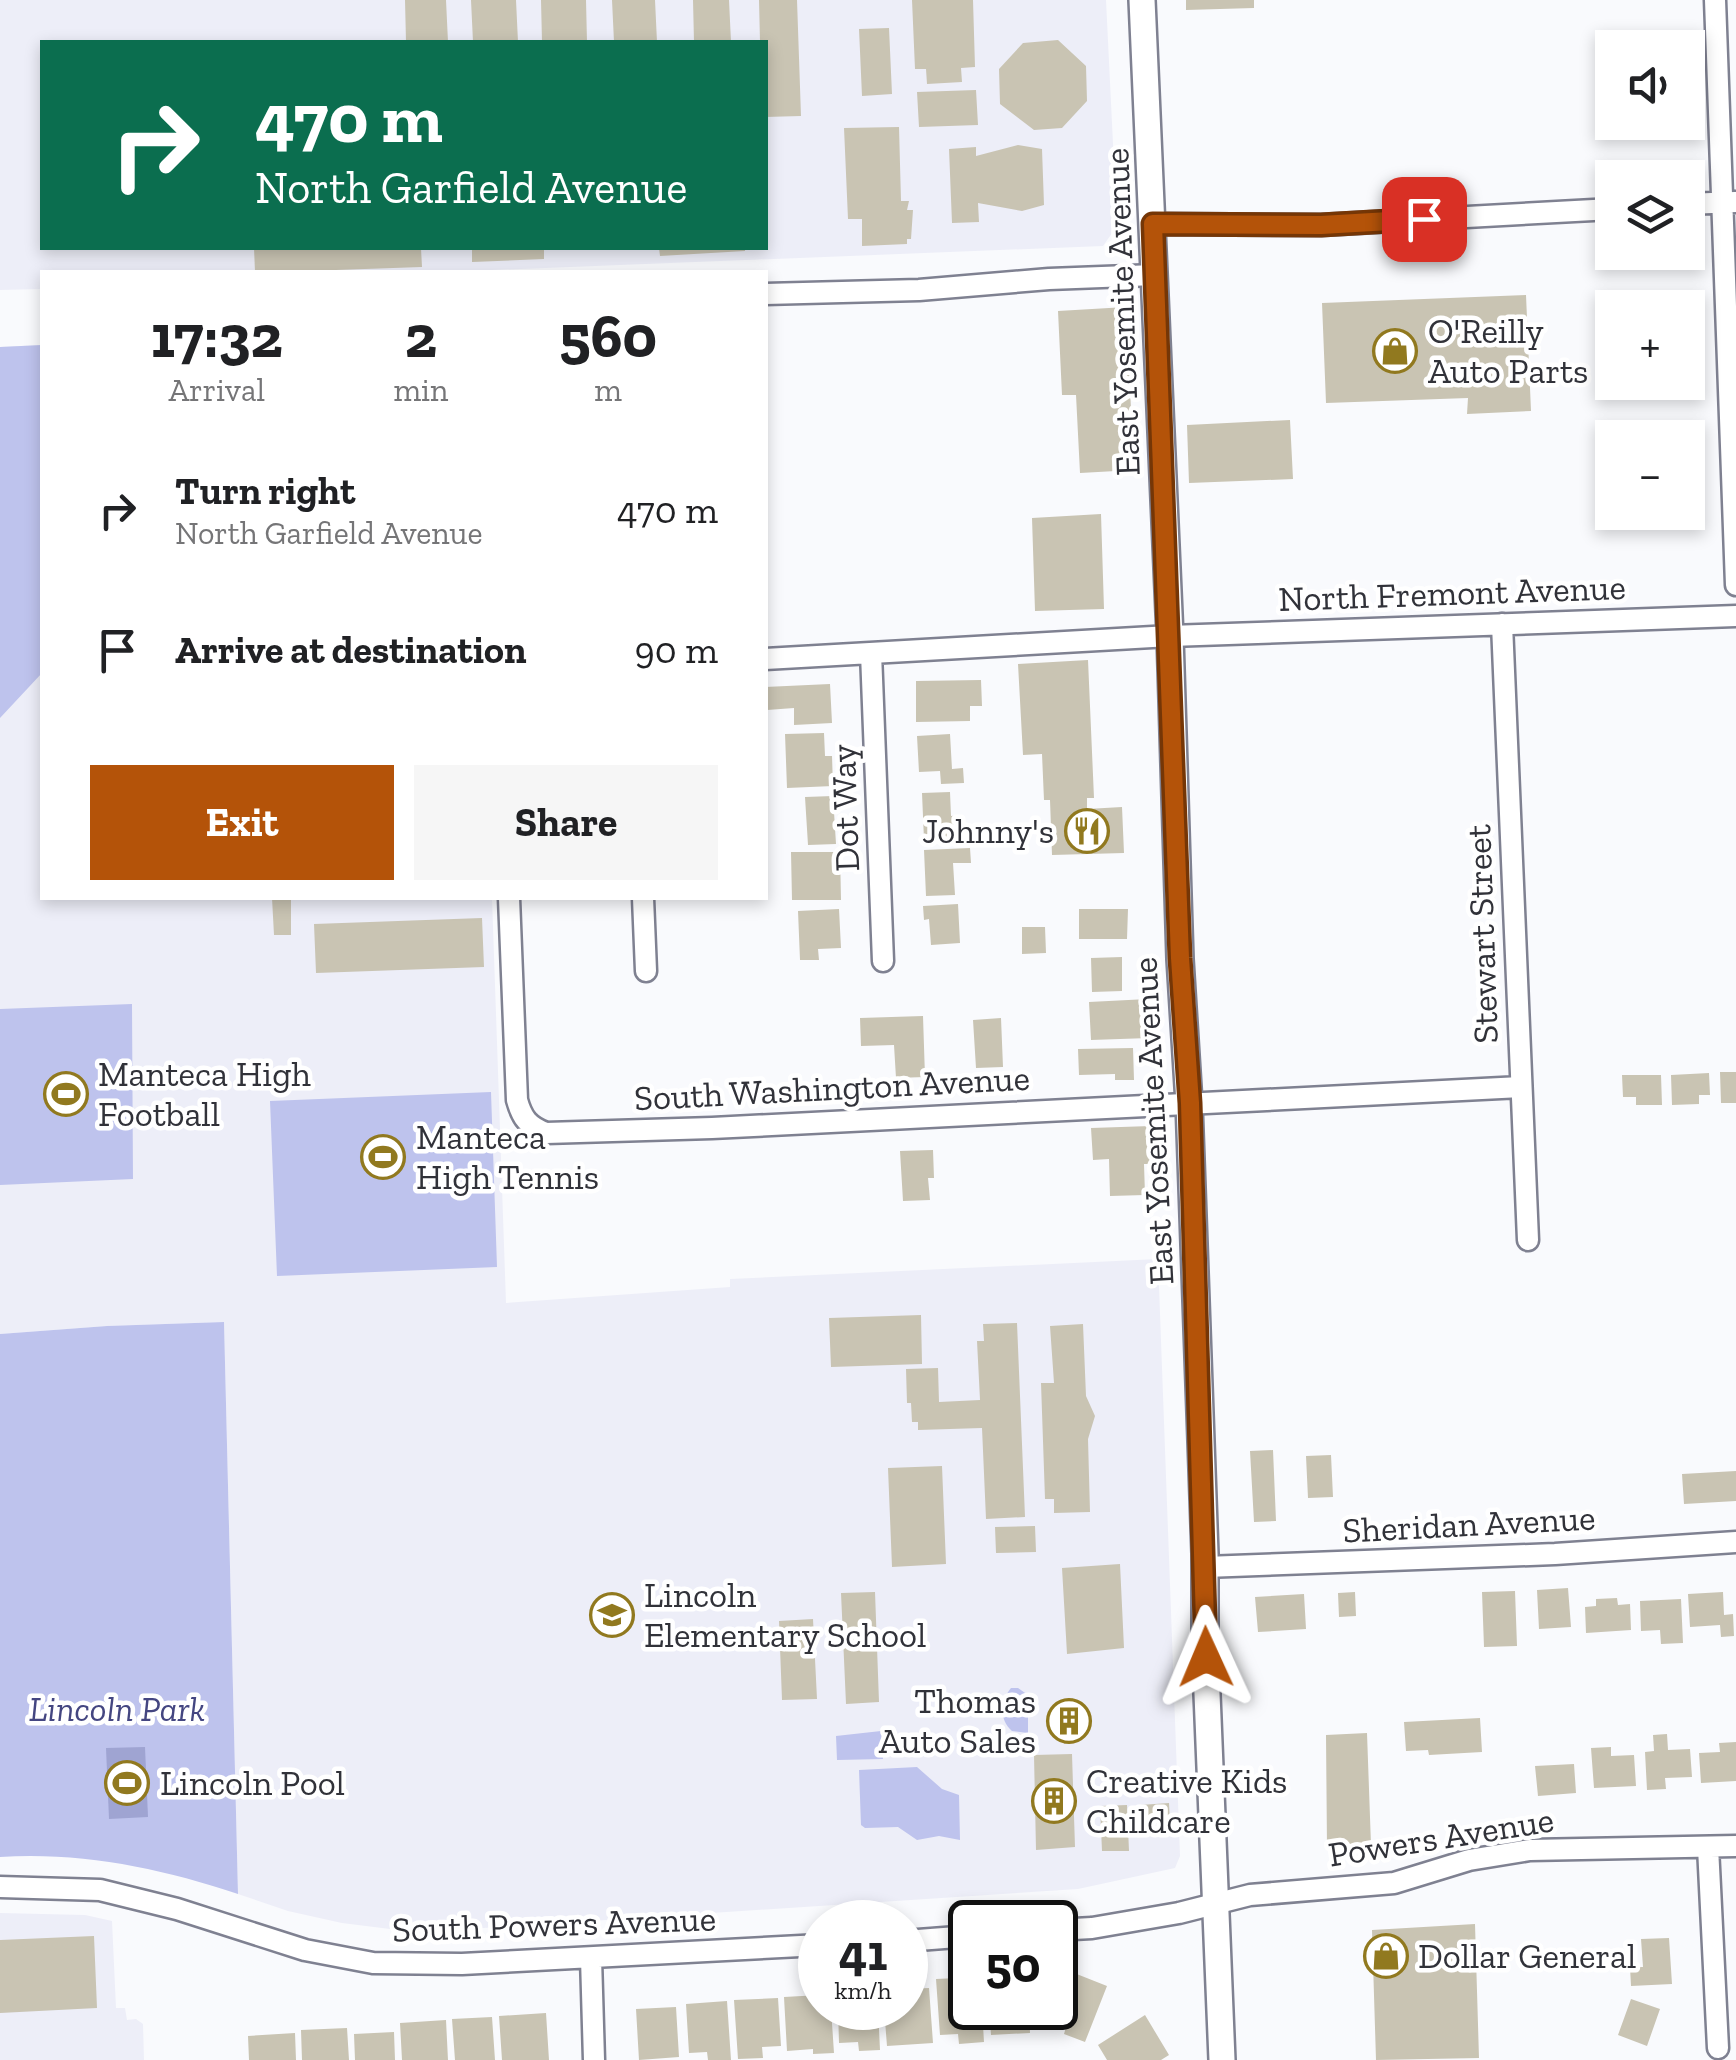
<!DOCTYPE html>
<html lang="en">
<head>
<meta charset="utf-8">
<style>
  :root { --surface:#fff; --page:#f6f6f6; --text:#202124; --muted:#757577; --accent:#b45309 }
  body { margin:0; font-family:"Zilla Slab",serif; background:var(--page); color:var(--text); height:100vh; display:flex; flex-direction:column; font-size:38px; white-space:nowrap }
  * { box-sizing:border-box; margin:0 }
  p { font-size:32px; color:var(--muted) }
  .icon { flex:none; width:55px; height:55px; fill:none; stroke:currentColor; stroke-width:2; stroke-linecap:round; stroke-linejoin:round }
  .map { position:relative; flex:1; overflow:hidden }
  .details { position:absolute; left:40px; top:270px; width:728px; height:630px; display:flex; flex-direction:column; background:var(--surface); border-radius:0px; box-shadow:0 5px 15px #0003 }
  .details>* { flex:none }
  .top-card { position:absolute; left:40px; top:40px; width:728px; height:210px; border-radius:0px; box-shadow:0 5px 15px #0003; background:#0b6e4f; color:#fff; overflow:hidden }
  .fabs { position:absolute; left:1595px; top:30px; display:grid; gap:20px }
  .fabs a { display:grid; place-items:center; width:110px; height:110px; border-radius:0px; background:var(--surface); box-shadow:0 5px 15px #0003; font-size:50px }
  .speed { position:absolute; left:798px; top:1900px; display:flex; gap:20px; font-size:50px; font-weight:700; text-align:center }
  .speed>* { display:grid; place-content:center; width:130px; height:130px; border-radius:50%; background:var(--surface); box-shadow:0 5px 15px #0003; line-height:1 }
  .speed small { font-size:25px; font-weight:400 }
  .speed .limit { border:5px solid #111; border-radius:15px; background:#fff; color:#111 }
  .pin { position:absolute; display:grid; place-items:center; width:85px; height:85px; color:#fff; margin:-42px; border-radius:20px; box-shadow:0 5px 15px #0006 }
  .me { position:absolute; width:110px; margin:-55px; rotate:359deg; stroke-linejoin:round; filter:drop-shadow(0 0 8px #0008) }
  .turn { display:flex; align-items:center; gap:35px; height:210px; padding:0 50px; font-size:45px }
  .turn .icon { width:130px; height:130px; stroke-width:2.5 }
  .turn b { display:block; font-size:70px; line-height:85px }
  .eta { display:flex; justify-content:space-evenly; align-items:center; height:170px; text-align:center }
  .eta b { font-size:60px; font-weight:700; line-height:70px }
  .primary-button { display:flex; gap:20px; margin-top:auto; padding:20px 50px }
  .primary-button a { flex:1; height:115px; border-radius:0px; background:var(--accent); color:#fff; font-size:40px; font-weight:700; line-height:115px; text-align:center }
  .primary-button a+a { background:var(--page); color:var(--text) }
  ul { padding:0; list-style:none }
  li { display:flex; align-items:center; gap:30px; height:140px; padding:0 50px }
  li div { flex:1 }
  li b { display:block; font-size:38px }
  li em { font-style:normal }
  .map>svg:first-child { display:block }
  .built { fill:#edeef8; fill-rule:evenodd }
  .green { fill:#bec3ed }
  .water { fill:#9fa4d2 }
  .building { fill:#c9c4b3 }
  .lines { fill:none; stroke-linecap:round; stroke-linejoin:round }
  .minor-casing { stroke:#7f8191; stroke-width:25 }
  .major-casing { stroke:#7f8191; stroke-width:30 }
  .minor { stroke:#fff; stroke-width:20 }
  .major { stroke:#fff; stroke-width:25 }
  .route-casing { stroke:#753606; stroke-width:25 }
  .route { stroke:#b45309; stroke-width:18 }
  .labels { text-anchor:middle; stroke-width:9; stroke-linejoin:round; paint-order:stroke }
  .street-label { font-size:35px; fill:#313239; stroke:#fff }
  .poi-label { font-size:35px; fill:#313239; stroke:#fff; text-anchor:start }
  .park-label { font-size:35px; font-style:italic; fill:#444681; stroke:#fff }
</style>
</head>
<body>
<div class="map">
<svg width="1736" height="2060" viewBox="0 0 1736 2060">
  <rect width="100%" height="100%" fill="#f9fafd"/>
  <path class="built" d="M0 0H1106L1117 226 1103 246 443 272H42V289L0 290ZM42 42H765V248H42Z
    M42 345V898H492L506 1303 730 1287V1279L1158 1259 1180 1856 1175 1868 1078 1889 453 1930H398L342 1923 288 1911 238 1894 224 1322 107 1326 0 1334V347Z
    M0 1913 85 1915 112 1921 116 2008H125L127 2020 136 2019 143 2024 144 2060H0Z"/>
  <path class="green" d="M42 345V673L0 718V347Z
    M132 1004 133 1179 0 1185V1009Z
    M491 1092 497 1267 277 1276 270 1101Z
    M224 1322 238 1894C159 1868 83 1852 0 1857V1334L107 1326Z
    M1011 1688H1018L1028 1695V1733L1012 1731C999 1720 1000 1701 1011 1688Z
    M881 1731 883 1759 837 1760 836 1736Z
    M917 1767 942 1789 959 1795 960 1840 939 1836 917 1840 898 1827 865 1828 861 1825 859 1770Z"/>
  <path class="water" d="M145 1747 148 1817 109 1819 106 1748Z"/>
  <path class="building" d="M405 0H446L448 42H406Z
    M471 0H516L518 42H473Z
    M541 0H586L587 42H542Z
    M612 0H655L657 42H614Z
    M693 0H729L731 42H694Z
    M759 0H797L801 116 765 117V42H760Z
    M912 0H973L975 67 961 68 962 82 927 84 926 69H915Z
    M1186 0H1254V8L1186 10Z
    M889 28 892 94 862 96 859 29Z
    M1058 40 1086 66 1087 101 1062 128 1034 130 1000 104 999 69 1023 43Z
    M976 90 978 125 919 127 917 92Z
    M899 127 901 201H909L907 210H913L911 239H907V244L862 246V219H848L844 128Z
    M1018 145 1042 149 1044 205 1022 211 978 203 979 222 952 223 949 149 976 147V156Z
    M254 248H421L422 267 336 270 337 272H255Z
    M472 248H544V259L472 262Z
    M659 248H745V251L660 256Z
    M1526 295 1531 411 1467 414 1468 398 1326 403 1322 303Z
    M1126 307 1134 470 1080 473 1076 395H1062L1058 311Z
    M1290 420 1293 479 1189 483 1187 425Z
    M1101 514 1104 609 1035 611 1032 518Z
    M1088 660 1094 798H1087V809L1122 807 1124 853 1052 855 1050 800H1044L1042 754 1023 755 1018 664Z
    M981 680 982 706H970V721L916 722V681Z
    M830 684 832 723 794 725V708L767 710 765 687Z
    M824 733 825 756H832L833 786 787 788 785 734Z
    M950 734 952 769 963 768 964 783 941 784 940 771 919 772 917 736Z
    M950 792 951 816 961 815 962 838 924 840 922 793Z
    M833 796 836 844 808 845 805 797Z
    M970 848 971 863H953L955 895 926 896 924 850Z
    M791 852H840L841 900H792Z
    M272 898H291V935H274Z
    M958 904 960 943 931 945 929 919 924 920 923 906Z
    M839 909 841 948 818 949 819 960H800L798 911Z
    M1079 909H1128L1127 939H1079Z
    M482 918 484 967 316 973 314 924Z
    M1022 927H1045L1046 953 1022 954Z
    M1122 957V991L1092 992 1091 958Z
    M1148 999 1149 1038 1091 1040 1089 1002Z
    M923 1016 925 1077 896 1078 894 1045 861 1046 860 1018Z
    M1001 1018 1003 1067 976 1068 973 1020Z
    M1133 1048 1134 1080H1115V1074L1079 1075 1078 1049Z
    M1720 1072H1736V1103H1721Z
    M1709 1073 1710 1095H1699V1104L1672 1105 1671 1075Z
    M1622 1075H1661L1662 1105H1636V1097H1623Z
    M1151 1126 1152 1164H1144L1145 1195 1110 1196 1109 1159 1093 1160 1091 1128Z
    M933 1150 934 1178H928L930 1200 903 1201 900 1151Z
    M921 1315 922 1364 831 1367 829 1318Z
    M1017 1323 1025 1517 986 1519 982 1428 918 1430V1422H912L911 1403H907L906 1369 938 1368 939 1402 980 1400 977 1341H984L983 1324Z
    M1083 1324 1086 1396 1095 1416 1088 1439 1090 1512 1054 1513V1499H1045L1041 1383H1054L1050 1326Z
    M1273 1450 1276 1521 1254 1522 1250 1451Z
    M1331 1455 1333 1497 1308 1498 1306 1456Z
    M942 1466 946 1564 892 1567 888 1468Z
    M1736 1471V1501L1684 1504 1682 1474Z
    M1035 1526 1036 1552 996 1553 995 1527Z
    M1120 1564 1124 1648 1067 1654 1062 1568Z
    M1568 1588 1571 1627 1539 1629 1537 1590Z
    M1515 1591 1517 1646 1484 1647 1482 1592Z
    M875 1592 879 1702 846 1704 841 1593Z
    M1355 1592 1356 1616 1339 1617 1338 1593Z
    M1723 1592 1724 1615 1733 1614 1734 1636 1721 1637 1720 1625 1690 1627 1688 1594Z
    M1304 1594 1306 1629 1258 1632 1255 1597Z
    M1617 1598 1618 1605 1630 1604 1631 1630 1586 1633 1585 1607 1596 1606V1599Z
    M1681 1599 1683 1643 1661 1644 1660 1630 1641 1631 1640 1601Z
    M813 1619 817 1699 782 1700 779 1621Z
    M1073 1698 1075 1743 1064 1744 1063 1699Z
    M1480 1718 1482 1752 1429 1755 1428 1750 1406 1751 1404 1722Z
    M1367 1733 1371 1845 1327 1847 1326 1735Z
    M1667 1734 1668 1750 1690 1749 1692 1777 1665 1778 1666 1789 1647 1790 1645 1752 1654 1751 1653 1735Z
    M1736 1742V1781L1701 1783 1699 1753 1720 1752 1719 1743Z
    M1611 1747V1756L1634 1755 1636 1786 1594 1788 1591 1748Z
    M1072 1754 1075 1847 1036 1850 1034 1755Z
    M1574 1764 1576 1793 1538 1796 1535 1766Z
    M1169 1803 1170 1823 1141 1825 1140 1805Z
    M1127 1805 1129 1851H1102L1100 1806Z
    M1475 1924 1479 2058 1376 2060 1372 1930Z
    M94 1936 97 2008 0 2013V1940Z
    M1669 1938 1672 1984 1631 1986 1630 1967H1643L1641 1939Z
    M1064 1969 1107 1986 1085 2042 1064 2034 1066 2027 1045 2019 1049 2008H1055V1992Z
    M957 1978 958 1986 970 1985V2008H982L984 2042 959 2044 958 2034 940 2035 936 1979Z
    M929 1988 933 2043 887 2046 884 2008H905V1989Z
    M820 1995V2008H831L834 2053 813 2054V2049L787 2051 784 1997Z
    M778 1998 781 2046 762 2047 763 2058 738 2059 734 2000Z
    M1631 1999 1660 2009 1647 2046 1618 2035Z
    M727 2001 731 2060H708L707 2052 689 2053 686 2004Z
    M676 2007 679 2057 639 2060 636 2009Z
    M838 2008H878L880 2050 859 2051 858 2042 839 2043Z
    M989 2008H1029L1030 2033 991 2035Z
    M546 2013 549 2060H502L499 2016Z
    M1145 2015 1169 2055 1161 2060H1107L1098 2045Z
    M492 2017 495 2060H455L452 2019Z
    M446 2020 448 2060H402L400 2023Z
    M347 2028 349 2060H302L301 2030Z
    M394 2032 395 2060H355L354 2034Z
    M295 2033 296 2060H249L248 2036Z"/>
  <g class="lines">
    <g class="minor-casing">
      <path id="minor" d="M1715 0 1736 585
        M1688 204 1735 202
        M1153 224 1321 225 1612 209
        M765 294 919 290 1049 279 1155 275
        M1502 624 1528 1240
        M871 653 883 961
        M765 659 1170 636 1736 616
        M509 898 517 1100C522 1118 528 1126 546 1133L712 1128 1521 1087
        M643 898 646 971
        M1205 1567 1555 1554 1736 1542
        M1708 1847 1718 2048
        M0 1887 100 1890 177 1909 305 1950 373 1963 462 1964 820 1945
        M1055 1930 1092 1928 1179 1913 1250 1895 1394 1883 1469 1860 1530 1850 1736 1846
        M905 1941 970 1936
        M591 1958 594 2060"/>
    </g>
    <g class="major-casing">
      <path id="major" d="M1142 0 1170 636 1180 959 1189 1103 1205 1554V1645L1222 2060"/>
    </g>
    <use href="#minor" class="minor"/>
    <use href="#major" class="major"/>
  </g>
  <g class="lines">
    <g class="route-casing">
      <path id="route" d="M1206 1657 1190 1103 1180 958 1153 224 1321 225 1424 219"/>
    </g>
    <use href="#route" class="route"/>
  </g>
  <defs>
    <g id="shop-ring" transform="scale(2.25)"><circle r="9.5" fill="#fff" stroke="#91791f" stroke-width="1.5"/><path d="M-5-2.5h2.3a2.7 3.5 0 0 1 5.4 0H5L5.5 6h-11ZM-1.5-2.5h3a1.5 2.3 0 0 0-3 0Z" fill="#91791f"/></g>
    <g id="restaurant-ring" transform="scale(2.25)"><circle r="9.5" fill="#fff" stroke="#91791f" stroke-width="1.5"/><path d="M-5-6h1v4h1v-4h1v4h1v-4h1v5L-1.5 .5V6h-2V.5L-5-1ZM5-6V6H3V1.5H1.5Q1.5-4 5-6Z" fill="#91791f"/></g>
    <g id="stadium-ring" transform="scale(2.25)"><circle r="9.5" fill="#fff" stroke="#91791f" stroke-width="1.5"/><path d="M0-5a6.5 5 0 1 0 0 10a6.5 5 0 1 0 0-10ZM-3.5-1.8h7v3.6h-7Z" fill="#91791f"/></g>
    <g id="school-ring" transform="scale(2.25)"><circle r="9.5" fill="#fff" stroke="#91791f" stroke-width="1.5"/><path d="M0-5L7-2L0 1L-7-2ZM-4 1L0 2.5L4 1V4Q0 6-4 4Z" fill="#91791f"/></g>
    <g id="building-ring" transform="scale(2.25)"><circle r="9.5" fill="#fff" stroke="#91791f" stroke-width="1.5"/><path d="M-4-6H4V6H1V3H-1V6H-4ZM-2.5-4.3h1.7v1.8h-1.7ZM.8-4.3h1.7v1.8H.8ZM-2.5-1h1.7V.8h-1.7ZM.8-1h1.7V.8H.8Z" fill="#91791f"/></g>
  </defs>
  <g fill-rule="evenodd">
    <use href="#shop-ring" x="1395" y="351"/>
    <use href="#restaurant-ring" x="1087" y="831"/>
    <use href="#stadium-ring" x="66" y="1094"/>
    <use href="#stadium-ring" x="383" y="1157"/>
    <use href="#school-ring" x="612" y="1615"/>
    <use href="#building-ring" x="1069" y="1721"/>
    <use href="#stadium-ring" x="127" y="1783"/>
    <use href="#building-ring" x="1054" y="1801"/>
    <use href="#shop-ring" x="1386" y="1956"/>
  </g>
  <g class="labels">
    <g class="street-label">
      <text transform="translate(1122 312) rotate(-92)" y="12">East Yosemite Avenue</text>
      <text transform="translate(1452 593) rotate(-2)" y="12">North Fremont Avenue</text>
      <text transform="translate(845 808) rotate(-92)" y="12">Dot Way</text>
      <text transform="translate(1482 934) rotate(-92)" y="12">Stewart Street</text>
      <text transform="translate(832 1088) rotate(-3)" y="12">South Washington Avenue</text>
      <text transform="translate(1153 1121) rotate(-93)" y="12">East Yosemite Avenue</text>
      <text transform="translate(1469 1524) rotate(-3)" y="12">Sheridan Avenue</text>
      <text transform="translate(1441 1837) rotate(-9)" y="12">Powers Avenue</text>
      <text transform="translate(554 1924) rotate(-2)" y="12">South Powers Avenue</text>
    </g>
    <g class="poi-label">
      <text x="1428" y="343">O'Reilly<tspan x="1428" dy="40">Auto Parts</tspan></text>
      <text x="1054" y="843" text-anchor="end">Johnny's</text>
      <text x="98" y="1086">Manteca High<tspan x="98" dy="40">Football</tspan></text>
      <text x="416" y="1149">Manteca<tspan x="416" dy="40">High Tennis</tspan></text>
      <text x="644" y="1607">Lincoln<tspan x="644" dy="40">Elementary School</tspan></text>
      <text x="1036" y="1713" text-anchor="end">Thomas<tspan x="1036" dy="40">Auto Sales</tspan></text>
      <text x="1086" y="1793">Creative Kids<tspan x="1086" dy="40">Childcare</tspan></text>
      <text x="160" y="1795">Lincoln Pool</text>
      <text x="1418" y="1968">Dollar General</text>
    </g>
    <g class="park-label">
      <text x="117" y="1721">Lincoln Park</text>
    </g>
  </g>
</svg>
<div class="fabs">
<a><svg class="icon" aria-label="sound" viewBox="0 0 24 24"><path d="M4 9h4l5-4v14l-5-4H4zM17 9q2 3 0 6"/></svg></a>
<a><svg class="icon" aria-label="layers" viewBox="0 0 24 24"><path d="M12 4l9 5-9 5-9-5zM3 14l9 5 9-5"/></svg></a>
<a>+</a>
<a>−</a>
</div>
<div class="speed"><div>41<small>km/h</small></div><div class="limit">50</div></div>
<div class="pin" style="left:1424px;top:219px;background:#d93025"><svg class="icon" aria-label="arrive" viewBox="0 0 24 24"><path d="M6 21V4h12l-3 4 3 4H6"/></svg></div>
<svg class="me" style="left:1206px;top:1657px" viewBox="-20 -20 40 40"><path d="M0-17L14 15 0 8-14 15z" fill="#b45309" stroke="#fff" stroke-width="4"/></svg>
<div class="top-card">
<div class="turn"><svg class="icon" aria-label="right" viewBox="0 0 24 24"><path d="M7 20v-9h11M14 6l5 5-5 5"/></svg><div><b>470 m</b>North Garfield Avenue</div></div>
</div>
<section class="details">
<div class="eta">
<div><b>17:32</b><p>Arrival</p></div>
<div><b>2</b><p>min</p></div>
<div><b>560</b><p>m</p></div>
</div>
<ul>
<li><svg class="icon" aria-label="right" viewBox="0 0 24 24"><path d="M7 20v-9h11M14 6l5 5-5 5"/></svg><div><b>Turn right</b><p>North Garfield Avenue</p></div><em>470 m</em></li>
<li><svg class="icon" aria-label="arrive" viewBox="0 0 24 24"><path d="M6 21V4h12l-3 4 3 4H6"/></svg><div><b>Arrive at destination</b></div><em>90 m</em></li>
</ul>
<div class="primary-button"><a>Exit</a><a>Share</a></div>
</section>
</div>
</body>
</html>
